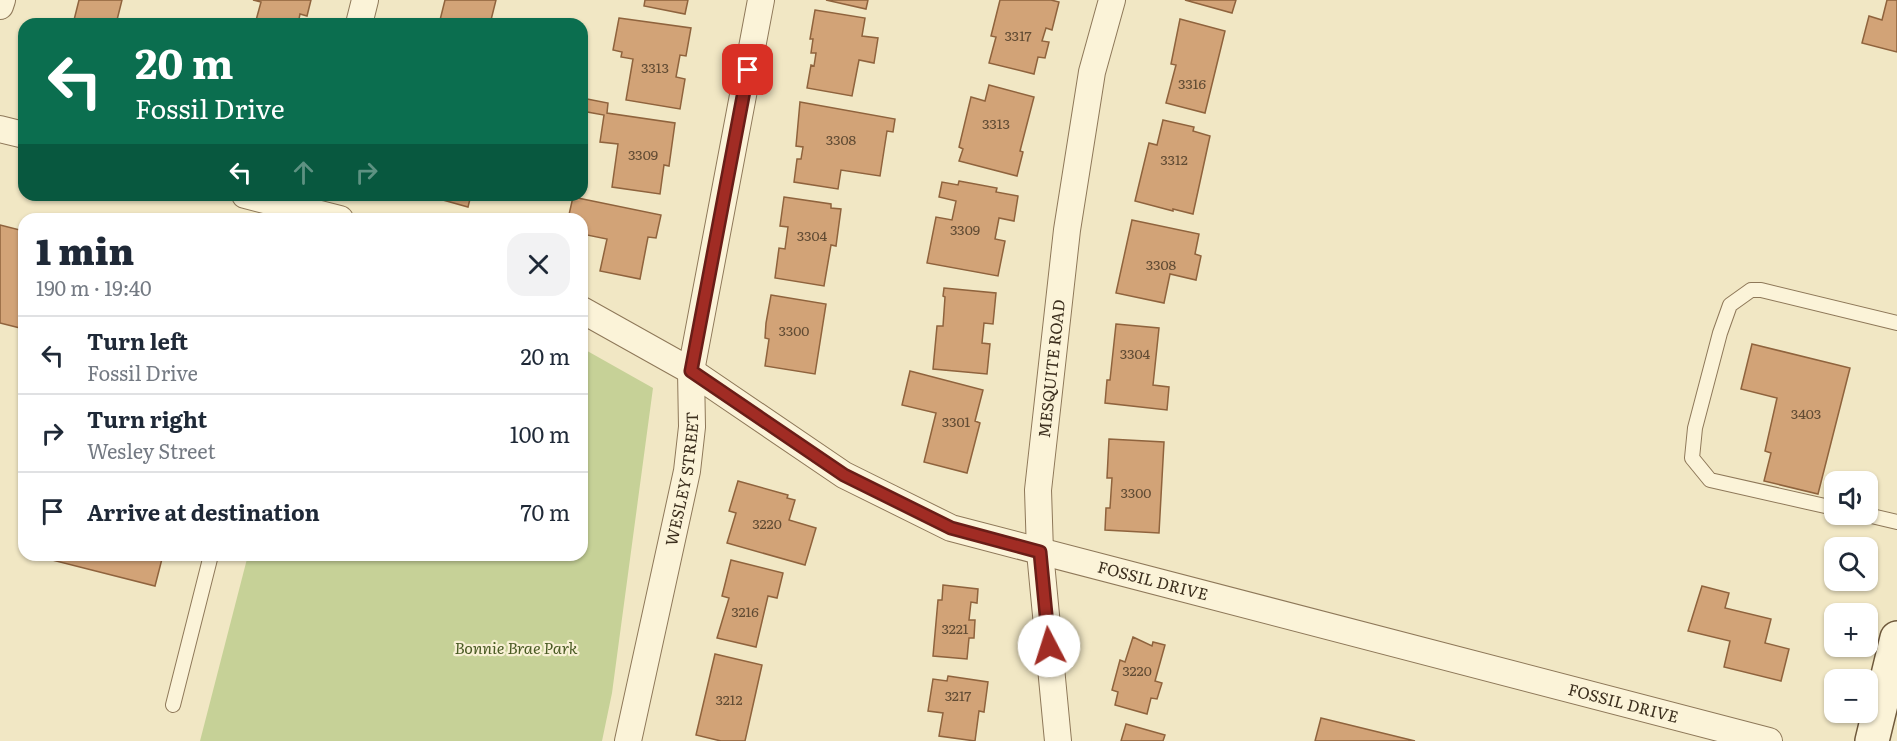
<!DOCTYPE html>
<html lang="en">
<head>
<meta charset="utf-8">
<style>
  :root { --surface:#fff; --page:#f2f2f3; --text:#1f2937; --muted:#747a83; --line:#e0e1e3 }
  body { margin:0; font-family:Literata,serif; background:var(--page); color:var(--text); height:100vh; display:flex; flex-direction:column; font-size:22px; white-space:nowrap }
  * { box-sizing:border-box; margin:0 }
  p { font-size:20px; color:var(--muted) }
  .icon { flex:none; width:33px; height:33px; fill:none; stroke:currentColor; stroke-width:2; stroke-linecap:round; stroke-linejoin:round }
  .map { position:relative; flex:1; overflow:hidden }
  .drawer { position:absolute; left:18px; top:213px; width:570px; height:348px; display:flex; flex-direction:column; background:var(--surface); border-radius:18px; box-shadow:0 2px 4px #0004 }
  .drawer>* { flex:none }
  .banner { position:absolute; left:18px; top:18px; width:570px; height:183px; border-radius:18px; box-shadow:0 2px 4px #0004; background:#0b6e4f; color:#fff; overflow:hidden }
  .tools { position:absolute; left:1824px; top:471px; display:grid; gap:12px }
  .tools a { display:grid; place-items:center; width:54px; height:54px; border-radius:12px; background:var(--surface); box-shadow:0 2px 4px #0004; font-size:30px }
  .pin { position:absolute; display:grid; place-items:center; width:51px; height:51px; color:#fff; margin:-26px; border-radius:12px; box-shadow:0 3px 9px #0006 }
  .me { position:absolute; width:66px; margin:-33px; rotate:355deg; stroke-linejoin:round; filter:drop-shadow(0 0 4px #0008) }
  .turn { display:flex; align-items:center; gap:21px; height:126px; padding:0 18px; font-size:27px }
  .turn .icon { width:78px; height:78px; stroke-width:2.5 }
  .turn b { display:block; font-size:42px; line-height:51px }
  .lanes { display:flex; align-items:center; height:57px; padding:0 18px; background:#0003; justify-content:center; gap:30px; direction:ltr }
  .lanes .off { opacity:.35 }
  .round { display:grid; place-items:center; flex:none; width:63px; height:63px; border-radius:18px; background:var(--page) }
  .headline { display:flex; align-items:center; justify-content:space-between; height:102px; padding:0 18px }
  h1 { font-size:36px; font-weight:800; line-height:45px }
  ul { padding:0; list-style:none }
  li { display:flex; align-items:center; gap:18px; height:78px; padding:0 18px; border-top:2px solid var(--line) }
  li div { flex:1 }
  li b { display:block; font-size:22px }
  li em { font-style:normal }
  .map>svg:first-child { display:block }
  .green { fill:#c6d197 }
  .building { fill:#d2a377; stroke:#8f633d; stroke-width:1.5 }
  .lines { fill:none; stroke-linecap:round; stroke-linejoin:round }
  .service-casing { stroke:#8e7859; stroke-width:16 }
  .minor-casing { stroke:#8e7859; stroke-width:28 }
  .secondary-casing { stroke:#6f593c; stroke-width:36 }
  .service { stroke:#fbf3d8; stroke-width:14 }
  .minor { stroke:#fbf3d8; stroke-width:26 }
  .secondary { stroke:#fbf3d8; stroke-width:33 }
  .route-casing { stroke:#691d17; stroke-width:15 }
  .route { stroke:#a12c24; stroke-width:10 }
  .labels { text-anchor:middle; stroke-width:4.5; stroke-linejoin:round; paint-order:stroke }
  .number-label { font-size:14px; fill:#624c34 }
  .street-label { font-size:16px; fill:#3c2f1e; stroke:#f8f0d4 }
  .park-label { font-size:16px; font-style:italic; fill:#495a23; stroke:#f8f0d4 }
</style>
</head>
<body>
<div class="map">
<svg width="1897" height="741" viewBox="0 0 1897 741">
  <rect width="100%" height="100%" fill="#f1e7c4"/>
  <path class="green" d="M582 348 653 388 612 693 602 741H200L248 555H582Z"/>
  <path class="building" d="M79 0H122L116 24H73Z
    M253 0H311L307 16 300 14 298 24H255L261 2Z
    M445 0H496L490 24H439Z
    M645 0H688L685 14 644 6Z
    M826 0H868L866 9Z
    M1000 0H1051L1059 2 1052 30 1046 28 1042 41 1049 42 1045 58 1038 57 1034 74 989 63 996 37 991 36Z
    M1185 0H1236L1232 13Z
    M1887 0H1897V52L1862 43 1869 16 1882 20Z
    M815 10 865 18 862 36 878 38 874 63 859 60 852 96 807 88 811 65 814 66 816 53H811L813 39H810Z
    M619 18 691 28 686 56 680 55 676 77 685 79 680 109 626 100 633 59 621 57 622 52 613 50Z
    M1180 19 1225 31 1205 113 1166 103 1176 65 1171 64Z
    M989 85 1034 97 1020 151 1023 152 1017 176 959 161 963 149 959 147 971 97 985 101Z
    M582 98 608 103 607 113 675 123 669 166 664 165 660 194 612 187 618 144 600 142 604 115 582 111Z
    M800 102 895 119 893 132 887 131 880 176 841 170 838 189 794 182 797 159H801L803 147 796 146Z
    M1163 120 1194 127 1193 131 1210 136 1193 214 1173 209V211L1135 201 1149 143 1157 145Z
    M959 181 997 188 996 192 1018 196 1014 221 999 218 995 239 1005 241 998 276 927 263 936 217 952 220 956 201 939 197 942 182 958 185Z
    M425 195H471L468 207Z
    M573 197 661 215 656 238 648 237 640 279 600 271 607 239 582 234V219H568Z
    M784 197 831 204V208L841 209 836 246 831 245 824 286 775 278 779 248 785 249 788 227 780 226Z
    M1132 220 1199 234 1195 254 1201 256 1196 280 1170 274 1164 303 1116 293Z
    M0 225 24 231V329L0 323Z
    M944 288 996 293 993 324 984 323 982 343 990 344 987 374 933 369 937 326H943L945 297 943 296Z
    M771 295 826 304 815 374 765 366 769 339 765 338 766 323Z
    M1116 324 1159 328 1153 385 1169 387 1167 410 1105 403 1107 380H1110Z
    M1752 344 1850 368 1818 494 1764 481 1771 453 1765 451 1777 398 1741 389Z
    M910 371 983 390 975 421 980 423 967 473 924 462 936 413 902 405Z
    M1109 439 1164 442 1159 533 1105 530 1106 508H1110L1112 478H1107Z
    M738 481 788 495 787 498 795 500 789 520 816 528 805 565 727 543 736 513 729 511Z
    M44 555H163L155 586 44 558Z
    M731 560 783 573 777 598 768 596 756 647 717 638 729 598 722 596Z
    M943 585 978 589 977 603 971 602 969 620H975L974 638H969L967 659 933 656 938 600H942Z
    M1702 586 1729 593 1725 608 1771 619 1765 643 1789 649 1781 681 1724 667 1730 641 1688 631Z
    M1133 637 1152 646 1153 642 1165 645 1155 681 1162 683 1157 699 1151 698 1147 714 1115 705 1118 692 1112 690 1120 660 1125 662Z
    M715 654 762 665 745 741H721L696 735Z
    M948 676 988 682 984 712 979 711 975 741 939 736 943 713 928 711 933 679 947 681Z
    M1321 718 1415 741H1315Z
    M1126 724 1165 735 1163 741H1121Z"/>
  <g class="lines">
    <g class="service-casing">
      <path id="service" d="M1834 508 1710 480 1692 458 1695 428 1720 333 1730 305 1751 290H1761L1897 323
        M1863 514 1897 522
        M173 705 211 555"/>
    </g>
    <g class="minor-casing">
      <g id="minor">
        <path d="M0 6 2 0"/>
        <path d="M359 24 365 0"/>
        <path d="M0 129 24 135"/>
        <path d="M245 195 340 219"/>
        <path id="s1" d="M582 310 691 371 844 475 951 528 1769 741"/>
        <path id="s2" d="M628 741 687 471 692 427 691 371 761 0"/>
        <path id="s3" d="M1058 741 1040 552 1038 490 1067 230 1092 72 1112 0"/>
      </g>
    </g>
    <g class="secondary-casing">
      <path id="secondary" d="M1872 741 1897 638"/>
    </g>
    <use href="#service" class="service"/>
    <use href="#minor" class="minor"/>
    <use href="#secondary" class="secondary"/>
  </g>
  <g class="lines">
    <g class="route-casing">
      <path id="route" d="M748 70 691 371 844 475 951 528 1040 552 1049 646"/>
    </g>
    <use href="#route" class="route"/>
  </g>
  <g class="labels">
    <g class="number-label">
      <text x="1018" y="41">3317</text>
      <text x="655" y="73">3313</text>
      <text x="1192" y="89">3316</text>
      <text x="996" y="129">3313</text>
      <text x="841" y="145">3308</text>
      <text x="643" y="160">3309</text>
      <text x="1174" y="165">3312</text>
      <text x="965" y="235">3309</text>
      <text x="812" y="241">3304</text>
      <text x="1161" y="270">3308</text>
      <text x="794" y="336">3300</text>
      <text x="1135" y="359">3304</text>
      <text x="1806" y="419">3403</text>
      <text x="956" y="427">3301</text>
      <text x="1136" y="498">3300</text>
      <text x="767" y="529">3220</text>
      <text x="745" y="617">3216</text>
      <text x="955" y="634">3221</text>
      <text x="1137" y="676">3220</text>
      <text x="958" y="701">3217</text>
      <text x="729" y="705">3212</text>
    </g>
    <g class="street-label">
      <text dy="6" stroke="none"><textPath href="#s3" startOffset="374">MESQUITE ROAD</textPath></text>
      <text dy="6" stroke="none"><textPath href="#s2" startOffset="268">WESLEY STREET</textPath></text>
      <text dy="6" stroke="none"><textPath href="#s1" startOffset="638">FOSSIL DRIVE</textPath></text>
      <text dy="6" stroke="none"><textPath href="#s1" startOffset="1124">FOSSIL DRIVE</textPath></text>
    </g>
    <g class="park-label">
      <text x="516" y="654">Bonnie Brae Park</text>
    </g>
  </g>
</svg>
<div class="tools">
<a><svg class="icon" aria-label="sound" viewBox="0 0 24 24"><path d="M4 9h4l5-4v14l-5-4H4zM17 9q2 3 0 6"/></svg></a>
<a><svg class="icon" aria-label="search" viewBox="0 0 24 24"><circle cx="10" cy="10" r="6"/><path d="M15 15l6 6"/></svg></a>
<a>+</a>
<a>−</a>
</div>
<div class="pin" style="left:748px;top:70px;background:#d93025"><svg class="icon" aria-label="arrive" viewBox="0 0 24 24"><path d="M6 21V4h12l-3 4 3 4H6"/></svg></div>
<svg class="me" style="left:1049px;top:646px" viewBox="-20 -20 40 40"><circle r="19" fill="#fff"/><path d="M0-13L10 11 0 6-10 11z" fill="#a12c24"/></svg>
<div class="banner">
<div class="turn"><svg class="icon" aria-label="left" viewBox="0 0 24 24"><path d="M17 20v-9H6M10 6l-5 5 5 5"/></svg><div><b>20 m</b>Fossil Drive</div></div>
<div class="lanes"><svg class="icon" aria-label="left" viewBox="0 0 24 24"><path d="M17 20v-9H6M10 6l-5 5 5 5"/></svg><svg class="icon off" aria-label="ahead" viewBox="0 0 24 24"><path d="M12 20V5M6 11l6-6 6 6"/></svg><svg class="icon off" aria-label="right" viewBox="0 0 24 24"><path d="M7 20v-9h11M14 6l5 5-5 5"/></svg></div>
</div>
<section class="drawer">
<div class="headline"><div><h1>1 min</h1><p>190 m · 19:40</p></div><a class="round"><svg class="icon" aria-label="close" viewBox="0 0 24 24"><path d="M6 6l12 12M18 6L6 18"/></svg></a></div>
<ul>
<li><svg class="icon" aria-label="left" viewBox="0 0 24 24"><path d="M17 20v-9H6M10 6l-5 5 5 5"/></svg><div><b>Turn left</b><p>Fossil Drive</p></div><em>20 m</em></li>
<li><svg class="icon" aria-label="right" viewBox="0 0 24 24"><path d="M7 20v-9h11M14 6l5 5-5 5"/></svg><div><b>Turn right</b><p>Wesley Street</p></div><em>100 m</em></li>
<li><svg class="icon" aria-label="arrive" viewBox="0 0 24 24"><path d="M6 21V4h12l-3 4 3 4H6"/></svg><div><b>Arrive at destination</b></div><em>70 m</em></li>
</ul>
</section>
</div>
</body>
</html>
